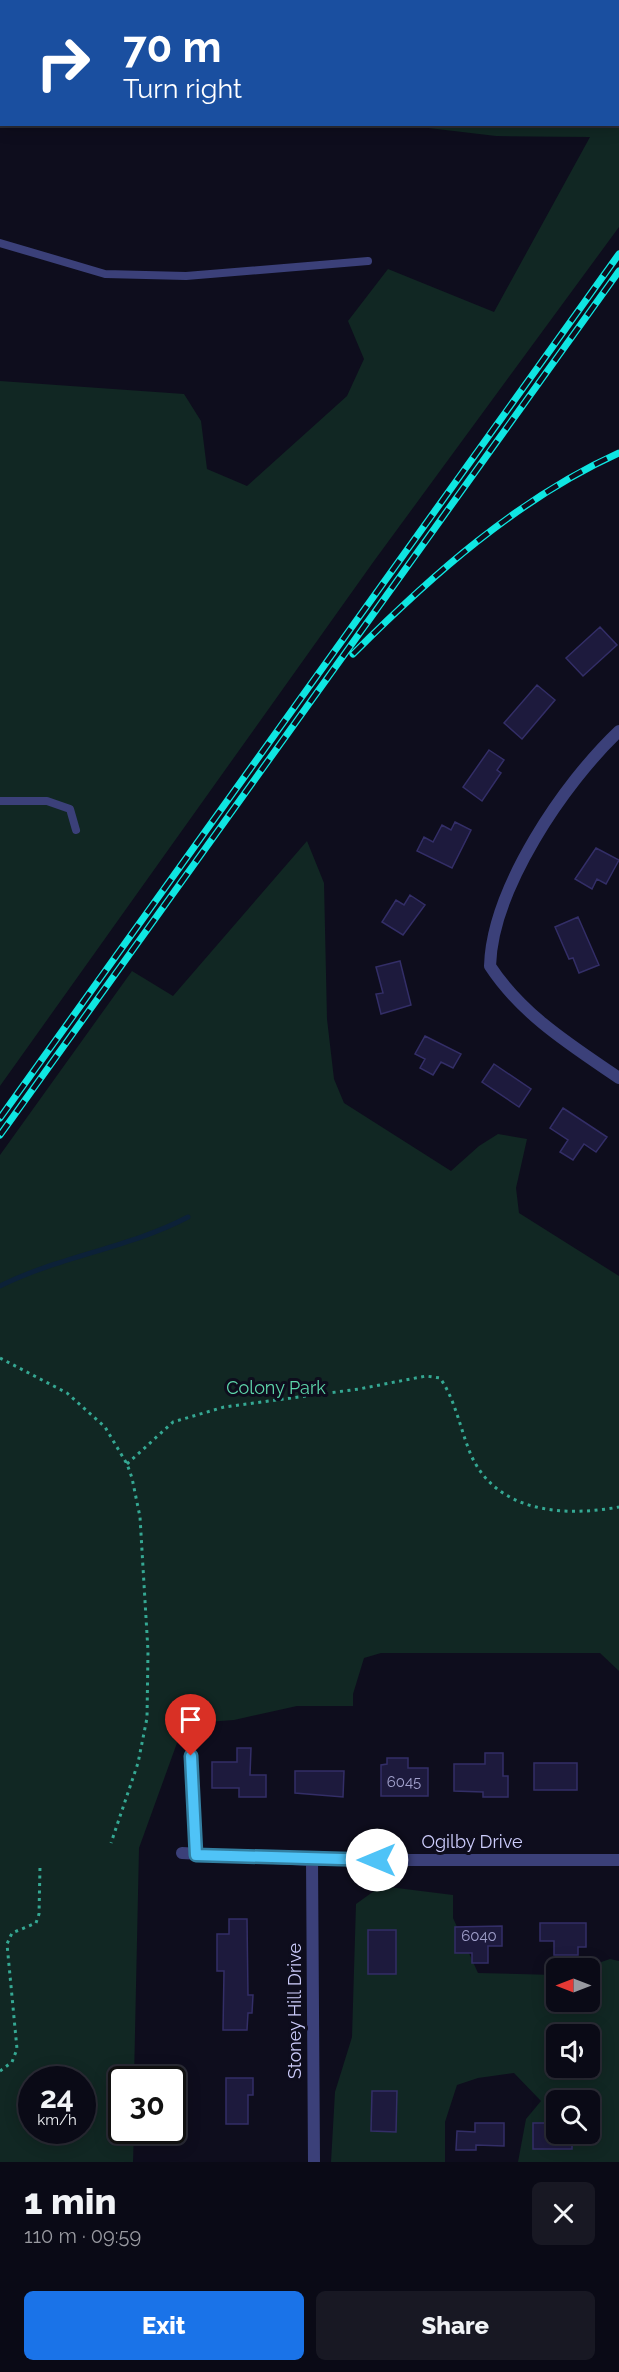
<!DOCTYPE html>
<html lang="en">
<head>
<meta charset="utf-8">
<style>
  :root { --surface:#0a0a16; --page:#181823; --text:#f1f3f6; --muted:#999aa1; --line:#2a2b35; --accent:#1a73e8 }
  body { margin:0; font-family:Raleway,sans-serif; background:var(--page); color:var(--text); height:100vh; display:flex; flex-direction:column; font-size:22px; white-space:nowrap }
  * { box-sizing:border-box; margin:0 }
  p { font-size:20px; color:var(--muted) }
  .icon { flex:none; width:33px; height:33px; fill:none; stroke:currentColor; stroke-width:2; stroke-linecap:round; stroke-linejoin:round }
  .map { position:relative; height:2162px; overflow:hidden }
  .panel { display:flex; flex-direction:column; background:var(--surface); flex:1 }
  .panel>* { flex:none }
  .banner { position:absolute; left:0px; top:0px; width:620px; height:126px; box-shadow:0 3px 15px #0003,0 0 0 2px var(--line); background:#1a4fa0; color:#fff; overflow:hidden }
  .needle { width:39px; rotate:270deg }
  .buttons { position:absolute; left:546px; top:1958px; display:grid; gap:12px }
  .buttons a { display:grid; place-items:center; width:54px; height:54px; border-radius:9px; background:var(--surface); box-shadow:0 3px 15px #0003,0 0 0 2px var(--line); font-size:30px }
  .speed { position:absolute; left:18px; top:2066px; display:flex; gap:12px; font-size:30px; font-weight:700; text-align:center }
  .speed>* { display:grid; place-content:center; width:78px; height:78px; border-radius:50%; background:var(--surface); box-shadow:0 3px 15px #0003,0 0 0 2px var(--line); line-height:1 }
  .speed small { font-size:15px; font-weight:400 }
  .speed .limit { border:3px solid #111; border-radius:9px; background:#fff; color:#111 }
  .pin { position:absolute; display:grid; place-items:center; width:51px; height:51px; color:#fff; margin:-62px -26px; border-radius:50% 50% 50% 0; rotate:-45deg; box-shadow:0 0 6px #0007 }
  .pin .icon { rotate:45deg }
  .me { position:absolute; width:66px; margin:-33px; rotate:270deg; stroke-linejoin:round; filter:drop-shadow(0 0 4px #0008) }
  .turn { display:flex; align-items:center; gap:21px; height:126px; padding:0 24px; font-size:27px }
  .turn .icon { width:78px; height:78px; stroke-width:2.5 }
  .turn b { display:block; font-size:42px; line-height:51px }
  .round { display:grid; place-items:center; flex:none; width:63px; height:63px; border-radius:9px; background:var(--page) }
  .overview { display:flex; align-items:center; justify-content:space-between; height:102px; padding:0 24px }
  h1 { font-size:36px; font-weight:800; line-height:45px }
  .cta { display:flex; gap:12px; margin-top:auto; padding:12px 24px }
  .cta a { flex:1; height:69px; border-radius:9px; background:var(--accent); color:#fff; font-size:24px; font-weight:800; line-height:69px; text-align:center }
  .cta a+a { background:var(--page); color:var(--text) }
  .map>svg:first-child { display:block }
  .green { fill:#112723; fill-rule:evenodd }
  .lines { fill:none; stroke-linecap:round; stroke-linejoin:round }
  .stream { stroke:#0c2138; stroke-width:5 }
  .building { fill:#1d1a3d; stroke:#332e67; stroke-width:1.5 }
  .path { stroke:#35a893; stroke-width:3; stroke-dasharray:3 4.5; stroke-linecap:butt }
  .service { stroke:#3b4079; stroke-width:8 }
  .minor { stroke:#3b4079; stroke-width:12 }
  .rail-casing { stroke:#0fe6e2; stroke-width:7 }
  .rail { stroke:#0e0d1d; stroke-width:4.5; stroke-dasharray:14; stroke-linecap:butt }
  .route-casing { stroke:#337fa1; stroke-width:15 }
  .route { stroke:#4fc3f7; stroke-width:10 }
  .labels { text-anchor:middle; stroke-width:6; stroke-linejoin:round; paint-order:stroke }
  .number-label { font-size:15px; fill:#a1a0cc }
  .park-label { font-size:18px; fill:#5ed6aa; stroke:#0e0d1d }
  .street-label { font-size:18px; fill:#cdcdfc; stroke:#0e0d1d }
</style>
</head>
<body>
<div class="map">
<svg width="619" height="2162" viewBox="0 0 619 2162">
  <rect width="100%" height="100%" fill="#0e0d1d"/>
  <path class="green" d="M619 48V227L374 561 0 1086V381L184 394 201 421 207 469 247 486 347 396 364 359 348 321 388 269 494 312 590 137 496 136 403 125 618 124Z
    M307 841 324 883 327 1019 334 1079 344 1103 451 1171 479 1146 498 1134 527 1139 516 1188 519 1213 619 1276V1671L600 1653H381L364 1658 353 1694V1706H297L234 1720 207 1722 190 1707 139 1848 134 2079H122V2130H134L133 2162H0V1155L132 971 173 996ZM32 2079H82V2130H32Z
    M381 1886 453 1895V1918L478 1973 556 1975V2001H590V1968H584L610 1959 619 1961V2162H518L526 2119 541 2101 514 2073 478 2078 457 2085 445 2122V2162H331L335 2092 352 2037 356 1904ZM556 2034H590V2067H556ZM556 2100H590V2133H556Z"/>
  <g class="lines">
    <path class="stream" d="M0 1286C60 1256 129 1248 188 1217"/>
  </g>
  <path class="building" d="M600 627 617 645 583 676 566 658Z
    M537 685 555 700 522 739 504 723Z
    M489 750 504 760 497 770 501 773 482 801 463 787Z
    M455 822 471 830 452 868 417 851 424 837 433 842 442 825 451 830Z
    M596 848 619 860 606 884 597 879 592 889 575 879Z
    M410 895 425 905 403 935 382 922 396 900 404 905Z
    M578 917 599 965 579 973 573 958 569 959 555 927Z
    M400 961 411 1005 381 1014 376 994 383 993 376 967Z
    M425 1036 461 1054 453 1068 441 1062 433 1075 420 1068 425 1059 415 1054Z
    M494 1064 531 1089 519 1107 482 1082Z
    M563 1108 607 1137 596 1152 584 1144 573 1160 560 1152 568 1140 550 1128Z
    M237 1748H251L250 1775H266V1797H239V1788H212V1762H237Z
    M485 1753H503V1776H508V1797H483V1792L454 1791V1764H485Z
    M387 1758H408V1768H428V1796H381V1765L387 1764Z
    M534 1763H577V1790H534Z
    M295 1771H344L343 1797 295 1793Z
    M229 1919H247L248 1995H253L252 2013H248L247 2030H223L224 1971H217V1934H229Z
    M540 1923H586V1947H578V1955H554V1941H540Z
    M502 1926V1946H488V1963H472V1953H455V1927Z
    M368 1930H396V1974H368Z
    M226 2078H253V2095H248V2124H226Z
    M372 2091H397L396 2132 371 2131Z
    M475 2123H504V2146L476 2145V2150H456L457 2131 475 2132Z
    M533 2123H556V2133H572V2149H533Z"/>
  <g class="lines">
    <path class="path" d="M0 1358 67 1393 105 1427 127 1464 132 1478 140 1517 148 1651 147 1718 138 1763 111 1843
      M127 1464 173 1422 224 1407 359 1389 426 1376 440 1378C456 1401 460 1429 471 1455 497 1513 564 1517 619 1507
      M0 2071 12 2062 17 2049 7 1944 12 1933 36 1923 39 1914 40 1867"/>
    <path class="service" d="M0 243 105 274 186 276 368 261
      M0 801H47L70 809 76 830
      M191 1757 196 1855"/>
    <path class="minor" d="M619 731C564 783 492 889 490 966 522 1015 572 1046 619 1078
      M182 1853 312 1860H619
      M312 1860 314 2162"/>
    <g class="rail-casing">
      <path id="rail" d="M353 654C431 576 517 499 619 453
        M0 1118 619 254
        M0 1135 619 271"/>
    </g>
    <use href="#rail" class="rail"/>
  </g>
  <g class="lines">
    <g class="route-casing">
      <path id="route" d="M191 1756 196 1855 377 1860"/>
    </g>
    <use href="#route" class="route"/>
  </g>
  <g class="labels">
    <g class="number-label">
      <text x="404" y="1787">6045</text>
      <text x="479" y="1941">6040</text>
    </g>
    <g class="park-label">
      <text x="276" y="1394">Colony Park</text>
    </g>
    <g class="street-label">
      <text x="472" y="1848">Ogilby Drive</text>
      <text transform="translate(295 2011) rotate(-90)" y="6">Stoney Hill Drive</text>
    </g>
  </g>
</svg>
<div class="buttons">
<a><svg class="needle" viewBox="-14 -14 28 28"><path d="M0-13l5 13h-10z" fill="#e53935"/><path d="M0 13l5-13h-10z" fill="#999aa1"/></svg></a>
<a><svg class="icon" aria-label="sound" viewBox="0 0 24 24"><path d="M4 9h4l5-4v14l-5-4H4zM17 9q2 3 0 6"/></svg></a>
<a><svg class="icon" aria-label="search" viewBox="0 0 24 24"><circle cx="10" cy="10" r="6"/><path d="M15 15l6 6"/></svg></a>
</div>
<div class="speed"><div>24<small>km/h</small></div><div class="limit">30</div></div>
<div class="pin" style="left:191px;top:1756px;background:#d93025"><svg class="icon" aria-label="arrive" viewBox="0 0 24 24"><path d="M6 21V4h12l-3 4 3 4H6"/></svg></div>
<svg class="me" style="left:377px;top:1860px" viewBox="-20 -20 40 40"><circle r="19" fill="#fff"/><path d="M0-13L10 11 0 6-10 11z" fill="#4fc3f7"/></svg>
<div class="banner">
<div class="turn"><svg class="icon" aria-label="right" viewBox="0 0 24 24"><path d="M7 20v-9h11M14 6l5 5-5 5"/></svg><div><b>70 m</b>Turn right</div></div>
</div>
</div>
<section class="panel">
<div class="overview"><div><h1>1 min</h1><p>110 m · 09:59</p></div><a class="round"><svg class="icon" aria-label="close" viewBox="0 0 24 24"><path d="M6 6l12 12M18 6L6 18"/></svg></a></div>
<div class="cta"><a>Exit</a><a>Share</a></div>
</section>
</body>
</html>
